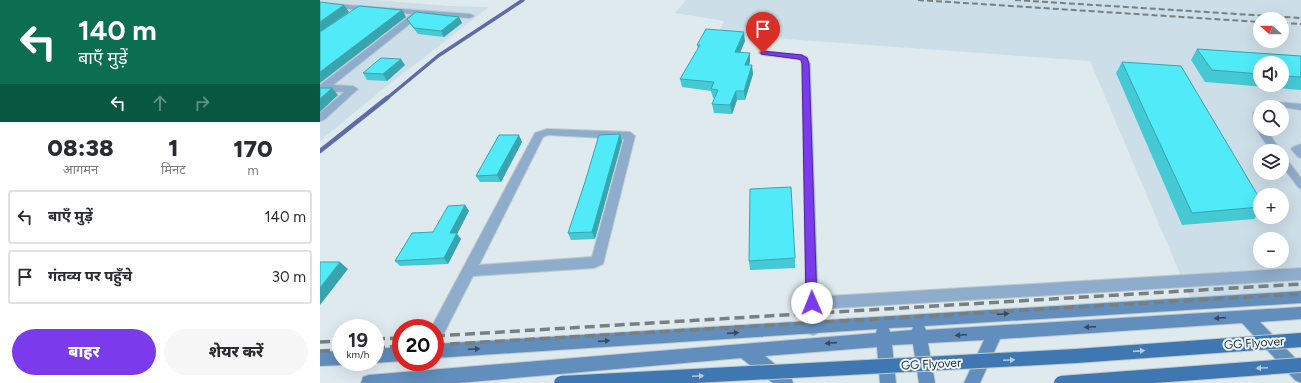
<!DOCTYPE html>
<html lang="hi">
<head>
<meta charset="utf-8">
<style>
  :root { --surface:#fff; --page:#f7f7f7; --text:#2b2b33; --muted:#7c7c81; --line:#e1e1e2; --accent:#7c3aed }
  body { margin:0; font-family:Figtree,"Noto Sans Devanagari",sans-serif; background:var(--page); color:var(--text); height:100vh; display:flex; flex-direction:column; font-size:15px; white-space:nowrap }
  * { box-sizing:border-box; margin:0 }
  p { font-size:13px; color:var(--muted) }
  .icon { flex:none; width:22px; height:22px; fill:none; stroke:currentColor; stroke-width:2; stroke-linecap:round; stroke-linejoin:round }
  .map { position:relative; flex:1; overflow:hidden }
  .details { display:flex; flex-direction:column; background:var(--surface); width:320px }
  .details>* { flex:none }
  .banner { background:#0b6e4f; color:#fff; overflow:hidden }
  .needle { width:26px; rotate:291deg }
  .buttons { position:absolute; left:933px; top:12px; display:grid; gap:8px }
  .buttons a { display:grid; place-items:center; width:36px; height:36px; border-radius:50%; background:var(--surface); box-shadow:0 4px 16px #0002; font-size:20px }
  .speed { position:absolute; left:12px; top:319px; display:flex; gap:8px; font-size:20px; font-weight:700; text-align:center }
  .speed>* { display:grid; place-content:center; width:52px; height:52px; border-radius:50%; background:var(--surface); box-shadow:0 4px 16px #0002; line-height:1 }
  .speed small { font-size:10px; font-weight:400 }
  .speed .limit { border:6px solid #d22; background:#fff; color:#111 }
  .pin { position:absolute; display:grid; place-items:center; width:34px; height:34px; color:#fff; margin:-41px -17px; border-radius:50% 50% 50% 0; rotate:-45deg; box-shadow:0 0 4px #0007 }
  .pin .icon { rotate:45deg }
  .me { position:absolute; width:44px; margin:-22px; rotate:359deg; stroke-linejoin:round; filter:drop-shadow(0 0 3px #0008) }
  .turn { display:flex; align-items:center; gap:14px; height:84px; padding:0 12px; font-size:18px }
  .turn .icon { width:52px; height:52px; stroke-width:2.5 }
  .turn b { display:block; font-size:28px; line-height:34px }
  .lanes { display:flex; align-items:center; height:38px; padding:0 12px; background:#0003; justify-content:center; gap:20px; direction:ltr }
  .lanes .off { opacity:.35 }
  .eta { display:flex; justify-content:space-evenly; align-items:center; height:68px; text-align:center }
  .eta b { font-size:24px; font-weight:800; line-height:28px }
  .action { display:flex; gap:8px; margin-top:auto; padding:8px 12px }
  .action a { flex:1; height:46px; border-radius:24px; background:var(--accent); color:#fff; font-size:16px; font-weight:800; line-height:46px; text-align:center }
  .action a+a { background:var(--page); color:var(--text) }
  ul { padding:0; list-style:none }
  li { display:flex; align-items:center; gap:12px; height:54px; margin:0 8px 6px; padding:0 4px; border:2px solid var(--line); border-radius:4px }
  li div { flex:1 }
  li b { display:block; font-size:15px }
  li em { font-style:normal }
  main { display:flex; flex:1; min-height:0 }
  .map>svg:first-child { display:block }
  .built { fill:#ccdee7; fill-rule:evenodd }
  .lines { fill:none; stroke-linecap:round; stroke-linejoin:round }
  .stream-far1 { stroke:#5e6ba6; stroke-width:3.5 }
  .stream { stroke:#5e6ba6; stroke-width:4.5 }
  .service-casing { stroke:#bec8cc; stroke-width:2 }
  .minor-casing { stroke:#bec8cc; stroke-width:2 }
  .tertiary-casing { stroke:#bec8cc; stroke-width:2 }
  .secondary-casing { stroke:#bec8cc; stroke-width:2 }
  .service { fill:#8eaccc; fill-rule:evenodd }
  .minor { fill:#8eaccc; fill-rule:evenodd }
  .tertiary { fill:#8eaccc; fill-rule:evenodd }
  .secondary { fill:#618ebd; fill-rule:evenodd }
  .rail-far1 { stroke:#787f82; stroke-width:2; stroke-dasharray:6 3; stroke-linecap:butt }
  .rail { stroke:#787f82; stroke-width:3.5; stroke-dasharray:10 5; stroke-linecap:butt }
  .primary-bridge-casing { stroke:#bec8cc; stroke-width:16; stroke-linecap:butt }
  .primary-bridge { stroke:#3e77b1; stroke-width:14 }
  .wall { fill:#45c9d5; fill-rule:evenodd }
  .shaded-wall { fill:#38a4ae }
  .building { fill:#50eaf8; stroke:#38a4ae }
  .oneway { fill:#3a4a5a }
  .oneway2 { fill:#afcae2 }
  .route { fill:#7c3aed; stroke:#51269a }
  .labels { text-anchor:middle; stroke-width:4; stroke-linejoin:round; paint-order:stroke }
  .near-street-label { font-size:12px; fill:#292d2f; stroke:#ecf7fc }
</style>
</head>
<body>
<main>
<section class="details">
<div class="banner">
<div class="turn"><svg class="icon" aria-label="left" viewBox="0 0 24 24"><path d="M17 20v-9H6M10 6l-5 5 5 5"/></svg><div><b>140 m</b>बाएँ मुड़ें</div></div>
<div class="lanes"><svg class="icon" aria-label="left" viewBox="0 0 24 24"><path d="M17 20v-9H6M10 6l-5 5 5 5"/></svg><svg class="icon off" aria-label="ahead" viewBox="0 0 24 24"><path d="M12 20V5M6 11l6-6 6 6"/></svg><svg class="icon off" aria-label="right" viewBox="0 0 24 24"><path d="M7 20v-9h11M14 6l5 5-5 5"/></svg></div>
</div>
<div class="eta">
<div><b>08:38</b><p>आगमन</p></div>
<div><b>1</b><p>मिनट</p></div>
<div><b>170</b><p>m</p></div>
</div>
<ul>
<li><svg class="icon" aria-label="left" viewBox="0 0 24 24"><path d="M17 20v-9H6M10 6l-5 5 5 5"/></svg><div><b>बाएँ मुड़ें</b></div><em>140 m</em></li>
<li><svg class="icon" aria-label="arrive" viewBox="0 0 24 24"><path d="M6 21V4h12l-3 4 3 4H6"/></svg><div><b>गंतव्य पर पहुँचे</b></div><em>30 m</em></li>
</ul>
<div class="action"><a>बाहर</a><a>शेयर करें</a></div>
</section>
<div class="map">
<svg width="981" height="383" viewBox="0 0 981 383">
  <rect width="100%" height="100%" fill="#dfeaef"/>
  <path class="built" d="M0 0H55L130 6 169 7 63 89 0 141Z
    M366 0H981V290L872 302 770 61 398 34 404 21 355 13ZM940 19H962V41H940ZM940 63H962V85H940ZM940 107H962V129H940ZM940 151H962V173H940ZM940 195H962V217H940ZM940 239H962V261H940Z"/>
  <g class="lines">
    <path class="stream-far1" d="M66 99 118 56 203 0"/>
    <path class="stream" d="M0 151 67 98"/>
    <g class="service-casing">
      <path id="service" d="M440 51 482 55 487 57 490 64 498 303 496 307 492 308 488 307 486 303 482 64 481 60 478 59 443 55 439 53Z
        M958 102 981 104V110L962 107H940V129H946L961 151H951C943 139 933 128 933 113L940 105Z
        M981 144V158L978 157 971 149 973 147Z
        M962 156 965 157 981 178V189L978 187 962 166Z"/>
    </g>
    <g class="minor-casing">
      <path id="minor" d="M0 3 150 14 154 16 150 18 101 15 13 85 33 86 38 89 4 120 0 121V113L24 92 0 91V85L92 14 0 7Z
        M227 129 310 132 315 136 283 264 274 268 153 276 120 341 115 343V328H111L214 135 215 133ZM228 135 304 139 272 257 159 265 223 137Z"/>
    </g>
    <g class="tertiary-casing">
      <path id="tertiary" d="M981 268V280L499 309 500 328 498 333 493 335 488 333C484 324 483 307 487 299L492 297Z"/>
    </g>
    <g class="secondary-casing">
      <path id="secondary" d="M981 291V303L604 326 606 330 981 307V319L940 322 981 364V383L975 380 922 323 680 339 660 383H644L664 340 608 343 615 383H599L593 344 572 345 576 383H560L557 347 445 356 471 377 473 383H453L421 358 138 383H41L43 377 49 375 556 333 557 329 115 358V344ZM593 327 592 330 570 332 569 328Z
        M81 347V361L55 363 52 362H55V349Z
        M21 351V362L27 363 21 365 0 366V352Z"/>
    </g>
    <use href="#service" class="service"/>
    <use href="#minor" class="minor"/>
    <use href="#tertiary" class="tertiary"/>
    <use href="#secondary" class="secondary"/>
    <path class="rail-far1" d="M598 0 940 22
      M695 0 981 18
      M962 23 981 24"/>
    <path class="rail" d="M115 336 981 284
      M55 339 81 338
      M0 342 21 341
      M115 345 981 294
      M55 348 81 346
      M0 351 21 350"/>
    <g class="primary-bridge-casing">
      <path id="primary-bridge" d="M241 383 756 356 981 340
        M741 383 981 365"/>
    </g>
    <use href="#primary-bridge" class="primary-bridge"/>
  </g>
  <path class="wall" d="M139 17 142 23 124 37 98 34 91 25 87 19Z
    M425 41 420 53H430V62L429 65 433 74 425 100H417L412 114 394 113 392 104 395 98H393L391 91 362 87 360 79 378 50 377 45Z
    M877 49 981 56V90L885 82 871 60ZM940 63H962V85H940Z
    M802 62 940 199V212L934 219 862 225 796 73Z
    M85 65 67 81 47 80 43 73Z
    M300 134 302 141 275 239 251 240 248 233Z
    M202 142 181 182H160L156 176Z
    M145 205 149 211 137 234 141 239 128 264 80 266 75 261 113 232Z
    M475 258V268L430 270 429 261Z"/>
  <path class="shaded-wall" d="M24 5 29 12 0 32V22Z
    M82 10 86 17 0 83V72Z
    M139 17 142 23 124 37 121 31Z
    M424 32 425 41 416 61 415 52Z
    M430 53V62L426 73 425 65Z
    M81 59 85 65 67 81 63 74Z
    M432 65 433 74 425 100 424 91Z
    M12 88 18 95 0 112V99Z
    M416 91 417 100 412 114 410 105Z
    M300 134 302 141 275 239 272 232Z
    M199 135 202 142 181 182 177 175Z
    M145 205 149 211 137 234 141 239 128 264 124 258 130 233Z
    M20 262 28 269 0 305V288Z"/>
  <path class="building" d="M0 2 24 5 0 22Z
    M39 6 82 10 0 72V32Z
    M96 12 139 17 121 31 94 28 87 19Z
    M386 29 424 32 415 52 430 53 425 65H432L424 91H416L410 105 392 104 398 90 391 89 394 82 360 79 380 45H377Z
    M877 49 981 56V77L962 76V63H940V74L892 70Z
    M61 58 81 59 63 74 43 73Z
    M802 62 861 66 940 199V207L872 213Z
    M0 88H12L0 99Z
    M300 134 272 232 248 233 265 182 279 135Z
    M179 135H199L177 175 156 176Z
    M471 187 475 258 429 261 430 189Z
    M145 205 130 233H137L124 258 75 261 92 233 113 232 128 206Z
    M0 262H20L0 288Z"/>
  <defs><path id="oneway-solid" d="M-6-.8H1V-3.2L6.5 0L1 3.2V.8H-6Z"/></defs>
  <g class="oneway">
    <use href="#oneway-solid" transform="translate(683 314) rotate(-4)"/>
    <use href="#oneway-solid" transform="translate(900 318) rotate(176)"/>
    <use href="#oneway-solid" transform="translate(770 327) rotate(176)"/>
    <use href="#oneway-solid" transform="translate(413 333) rotate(-4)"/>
    <use href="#oneway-solid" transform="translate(641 335) rotate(176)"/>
    <use href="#oneway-solid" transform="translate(284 341) rotate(-4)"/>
    <use href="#oneway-solid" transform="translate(511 343) rotate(176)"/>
    <use href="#oneway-solid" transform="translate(154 349) rotate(-3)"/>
  </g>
  <g class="oneway2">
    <use href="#oneway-solid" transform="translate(819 351) rotate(-4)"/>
    <use href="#oneway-solid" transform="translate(689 360) rotate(-3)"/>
    <use href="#oneway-solid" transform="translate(942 368) rotate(177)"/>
    <use href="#oneway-solid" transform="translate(378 376) rotate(-3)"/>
  </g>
  <path class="route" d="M443 51 482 55 487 58 489 64 497 303 496 306H488L486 303 482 64 481 60 478 59 441 54V52Z"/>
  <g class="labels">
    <g class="near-street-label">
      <text transform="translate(934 343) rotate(-4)" y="4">GG Flyover</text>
      <text transform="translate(611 364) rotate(-3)" y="4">GG Flyover</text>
    </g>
  </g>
</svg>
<div class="buttons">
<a><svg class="needle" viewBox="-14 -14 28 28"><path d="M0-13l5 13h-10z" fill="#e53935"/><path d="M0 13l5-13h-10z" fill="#7c7c81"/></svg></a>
<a><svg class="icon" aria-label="sound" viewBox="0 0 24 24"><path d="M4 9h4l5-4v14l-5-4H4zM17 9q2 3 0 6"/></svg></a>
<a><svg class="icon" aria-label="search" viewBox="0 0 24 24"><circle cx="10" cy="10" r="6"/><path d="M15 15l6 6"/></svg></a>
<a><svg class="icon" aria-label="layers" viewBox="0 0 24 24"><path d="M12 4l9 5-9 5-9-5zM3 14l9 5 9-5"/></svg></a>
<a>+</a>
<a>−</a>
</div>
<div class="speed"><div>19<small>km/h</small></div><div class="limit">20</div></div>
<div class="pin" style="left:443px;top:53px;background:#d93025"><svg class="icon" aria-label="arrive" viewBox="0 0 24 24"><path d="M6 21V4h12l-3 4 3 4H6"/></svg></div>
<svg class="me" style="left:492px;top:303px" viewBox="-20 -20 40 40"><circle r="19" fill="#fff"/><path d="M0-13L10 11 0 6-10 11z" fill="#7c3aed"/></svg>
</div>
</main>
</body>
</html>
